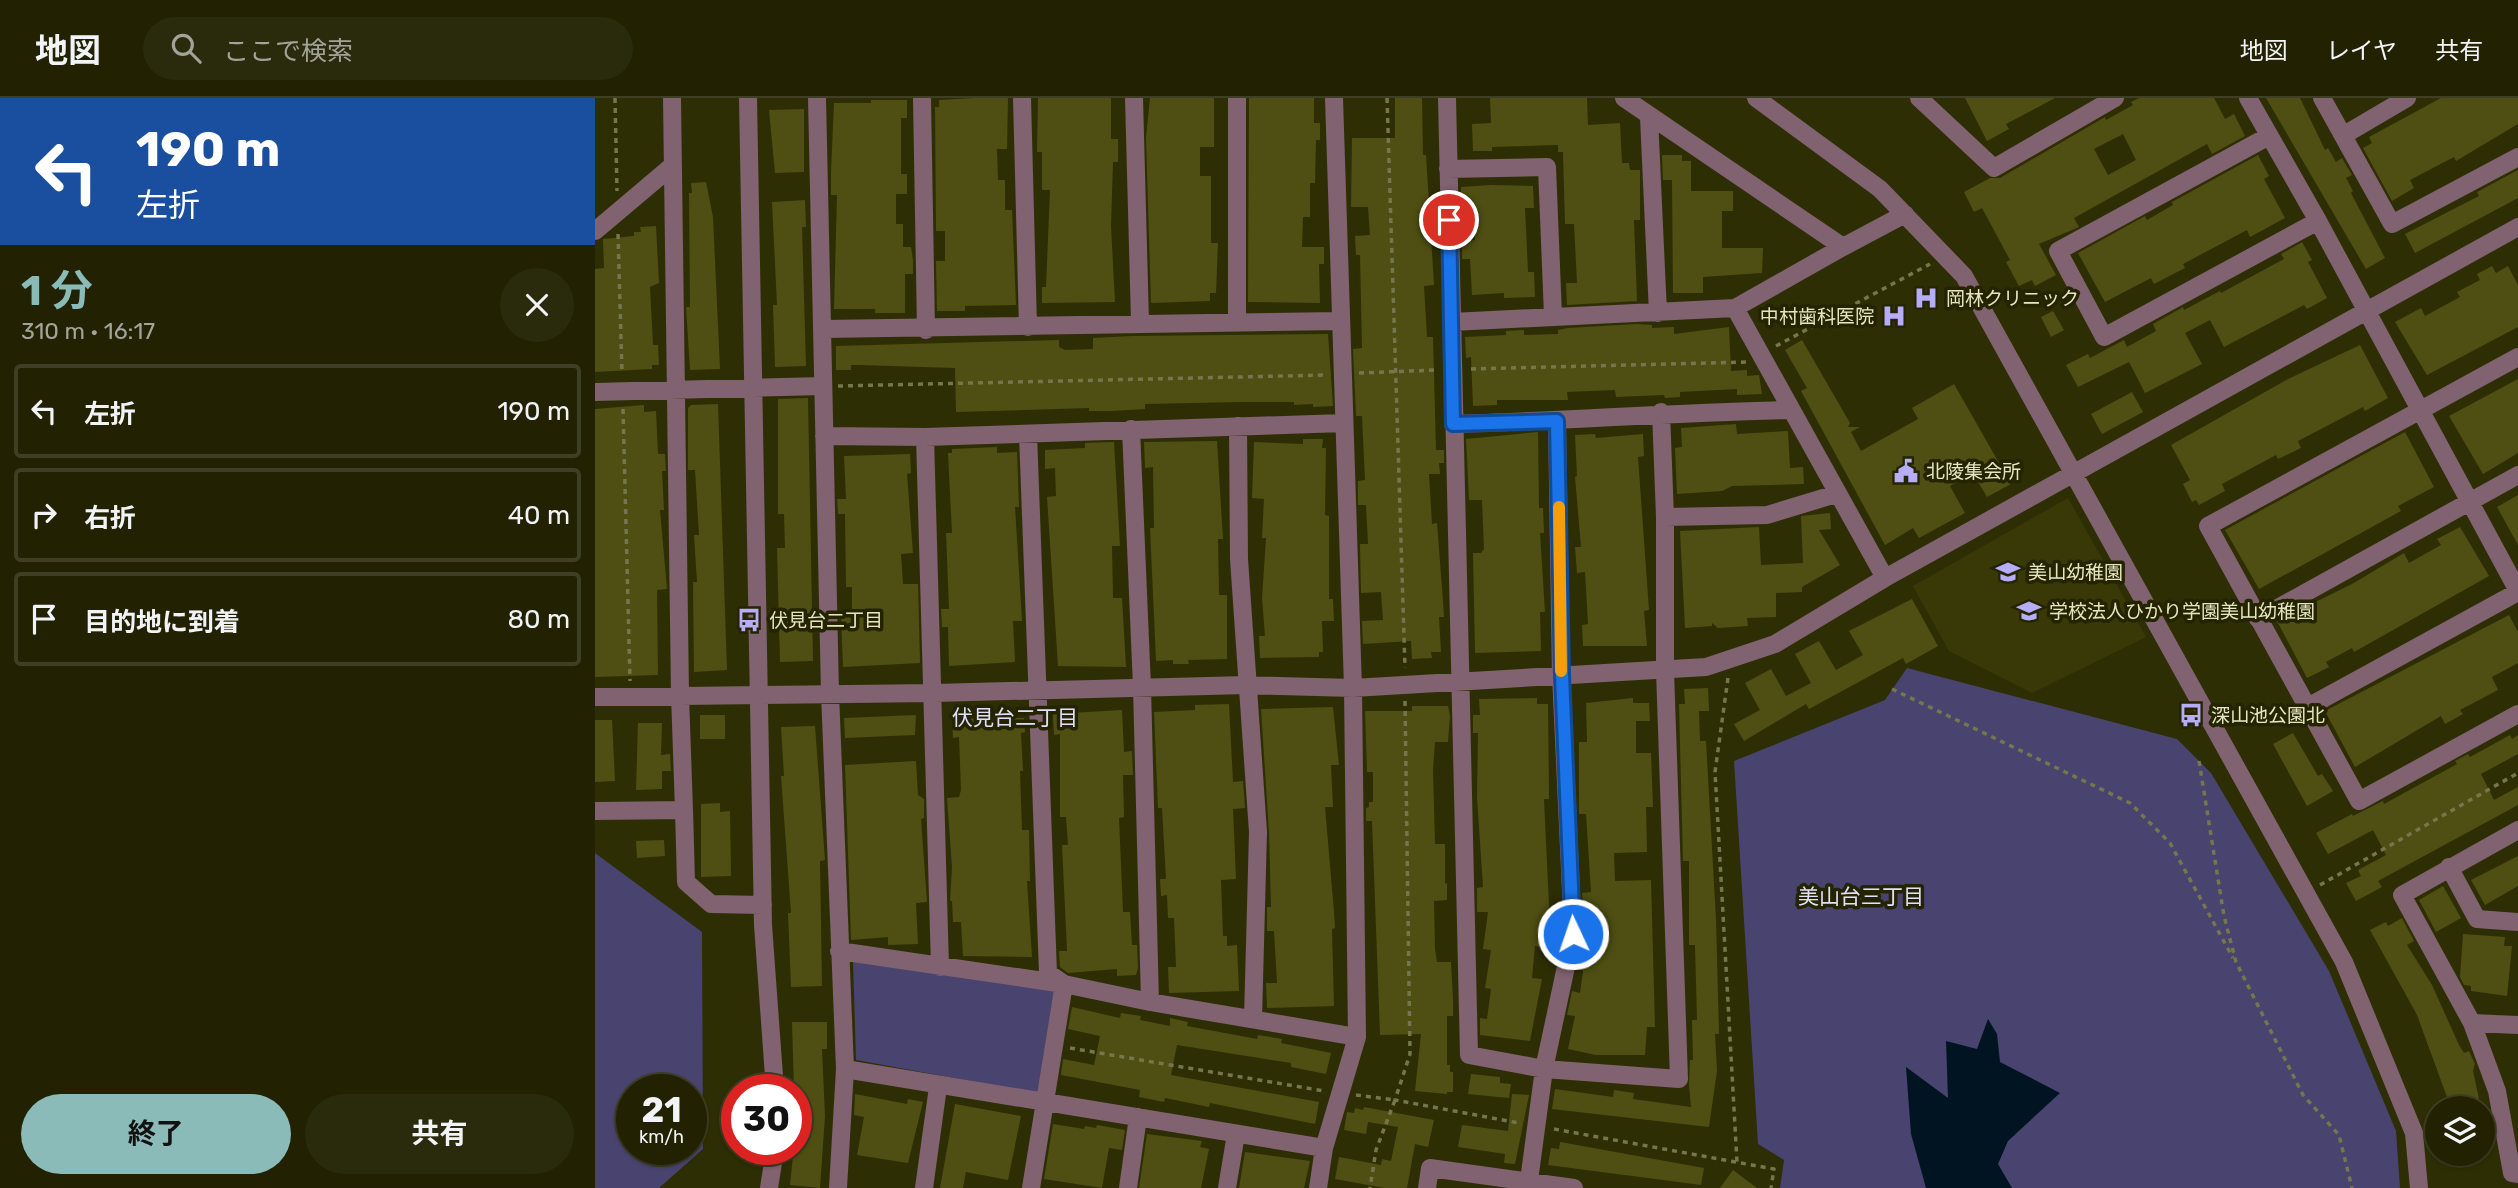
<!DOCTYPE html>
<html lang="ja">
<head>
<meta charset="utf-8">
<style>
  :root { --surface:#222203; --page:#2a2a0d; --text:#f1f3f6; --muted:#a2a49a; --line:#3f3f25; --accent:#8bbbb9 }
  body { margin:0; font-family:Rubik,"Noto Sans JP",sans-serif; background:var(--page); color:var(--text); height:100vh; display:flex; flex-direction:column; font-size:26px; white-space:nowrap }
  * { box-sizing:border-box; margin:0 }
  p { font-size:23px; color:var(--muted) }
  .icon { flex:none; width:38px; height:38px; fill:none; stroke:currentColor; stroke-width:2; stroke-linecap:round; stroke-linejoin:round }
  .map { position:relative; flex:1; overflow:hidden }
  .sheet { display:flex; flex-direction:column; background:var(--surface); width:595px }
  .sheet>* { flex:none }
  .guide { background:#1a4fa0; color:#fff; overflow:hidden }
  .buttons { position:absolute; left:1830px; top:998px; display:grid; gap:14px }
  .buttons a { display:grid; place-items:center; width:70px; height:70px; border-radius:50%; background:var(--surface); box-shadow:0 2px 5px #0004,0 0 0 2px var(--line); font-size:35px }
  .speed { position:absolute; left:21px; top:976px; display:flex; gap:14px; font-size:35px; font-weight:700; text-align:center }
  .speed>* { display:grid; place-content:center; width:91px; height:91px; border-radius:50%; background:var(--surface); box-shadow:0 2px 5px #0004,0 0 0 2px var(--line); line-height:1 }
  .speed small { font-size:18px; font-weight:400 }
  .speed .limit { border:10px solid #d22; background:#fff; color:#111 }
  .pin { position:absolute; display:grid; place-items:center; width:60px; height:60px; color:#fff; margin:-30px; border:4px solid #fff; border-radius:50%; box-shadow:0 2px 7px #0007 }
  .me { position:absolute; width:77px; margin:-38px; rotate:357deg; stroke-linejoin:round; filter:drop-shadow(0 0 5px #0008) }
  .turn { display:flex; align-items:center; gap:24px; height:147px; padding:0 21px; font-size:32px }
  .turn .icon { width:91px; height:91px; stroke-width:2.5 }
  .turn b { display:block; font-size:49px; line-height:60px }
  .round { display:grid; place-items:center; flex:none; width:74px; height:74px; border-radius:37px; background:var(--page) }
  .headline { display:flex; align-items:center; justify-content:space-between; height:119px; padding:0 21px }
  h1 { font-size:42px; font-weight:700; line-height:52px; color:var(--accent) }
  .action { display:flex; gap:14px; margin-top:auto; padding:14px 21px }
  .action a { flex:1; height:80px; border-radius:42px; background:var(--accent); color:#111; font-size:28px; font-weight:700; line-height:80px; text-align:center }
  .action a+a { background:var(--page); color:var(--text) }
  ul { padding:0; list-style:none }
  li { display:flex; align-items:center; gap:21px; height:94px; margin:0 14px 10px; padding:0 7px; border:4px solid var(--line); border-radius:7px }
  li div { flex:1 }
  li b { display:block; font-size:26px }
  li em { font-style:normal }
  header { display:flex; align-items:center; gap:42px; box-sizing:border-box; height:98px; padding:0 35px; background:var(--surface); border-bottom:2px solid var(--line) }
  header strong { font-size:33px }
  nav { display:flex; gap:38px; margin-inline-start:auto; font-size:24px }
  .search { width:490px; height:63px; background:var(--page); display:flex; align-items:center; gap:18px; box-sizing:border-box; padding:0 24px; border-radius:38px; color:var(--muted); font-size:26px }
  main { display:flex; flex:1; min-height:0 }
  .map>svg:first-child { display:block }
  .built { fill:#393908 }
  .green { fill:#49436f; fill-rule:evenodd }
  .water { fill:#001521 }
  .building { fill:#4f4f13; fill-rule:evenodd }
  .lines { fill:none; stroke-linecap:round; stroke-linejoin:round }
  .path { stroke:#75764e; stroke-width:3.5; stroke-dasharray:5 5; stroke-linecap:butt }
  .minor { stroke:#816270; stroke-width:18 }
  .route-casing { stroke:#114b97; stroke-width:18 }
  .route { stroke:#1a73e8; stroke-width:12 }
  .slow { stroke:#f59e0b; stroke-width:12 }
  .labels { text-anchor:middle; stroke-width:7; stroke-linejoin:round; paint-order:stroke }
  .poi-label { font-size:19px; fill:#e5e6c1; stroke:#242400; text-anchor:start }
  .neighbourhood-label { font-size:21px; fill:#e1dffc; stroke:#242400 }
</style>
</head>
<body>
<header>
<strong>地図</strong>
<div class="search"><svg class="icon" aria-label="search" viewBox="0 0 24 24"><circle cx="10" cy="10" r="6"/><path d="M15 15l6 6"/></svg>ここで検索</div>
<nav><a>地図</a><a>レイヤ</a><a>共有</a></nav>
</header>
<main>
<section class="sheet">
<div class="guide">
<div class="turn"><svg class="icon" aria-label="left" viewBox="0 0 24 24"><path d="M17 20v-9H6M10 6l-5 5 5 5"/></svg><div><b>190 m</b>左折</div></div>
</div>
<div class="headline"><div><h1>1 分</h1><p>310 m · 16:17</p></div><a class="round"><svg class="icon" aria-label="close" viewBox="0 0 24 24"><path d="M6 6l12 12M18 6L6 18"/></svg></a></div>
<ul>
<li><svg class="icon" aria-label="left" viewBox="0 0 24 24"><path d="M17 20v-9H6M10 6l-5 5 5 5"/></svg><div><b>左折</b></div><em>190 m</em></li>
<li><svg class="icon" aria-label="right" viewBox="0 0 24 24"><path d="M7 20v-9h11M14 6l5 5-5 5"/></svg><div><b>右折</b></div><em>40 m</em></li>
<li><svg class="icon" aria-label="arrive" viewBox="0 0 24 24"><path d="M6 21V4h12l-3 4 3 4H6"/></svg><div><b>目的地に到着</b></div><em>80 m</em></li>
</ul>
<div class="action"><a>終了</a><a>共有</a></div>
</section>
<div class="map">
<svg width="1923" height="1090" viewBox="0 0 1923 1090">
  <rect width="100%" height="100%" fill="#2e2e04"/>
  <path class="built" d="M1473 400 1551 539 1437 595 1354 553 1318 488Z"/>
  <path class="green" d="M1312 570 1582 641 1616 675 1734 873 1801 1033 1805 1090H1185L1189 1062 1163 1046 1139 663 1290 602Z
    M0 755 107 834 108 1051 64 1090H0ZM96 992V1052H37V992Z
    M258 864 463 893 446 996 261 962Z"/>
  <path class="water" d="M1393 921 1402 936 1405 964 1465 995 1413 1043 1403 1066 1417 1090H1331L1316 1036 1311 969 1353 1000 1351 943 1382 951Z"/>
  <path class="building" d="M379 0H413L412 51H402L403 82H410V112H417L421 207 370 208V213H342L341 163H350V133H341L340 9H344V2Z
    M443 0H516V41H523V64H518L516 128 520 204 447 205V189H451L455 92H447V54H442Z
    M555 0H619V49H605V78H616V145H623L621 195H615V203L556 205 551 40Z
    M654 0H719V25H725V42H721L720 85H715V119H708L707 149H729V166H724L725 205 653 204Z
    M800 0H827L828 57H831L839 187 829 188 832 239H838L841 352H849V365H844L845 376H834L837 426 842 425 848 503 849 519H844L846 554H836L837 560 817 561 816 543 768 546 767 523 788 522 786 494 766 495 765 446H773L771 407H763V383L770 382 767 318H761L758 251 767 250 765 157H761L760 138 775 137 773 109H756L757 40H800Z
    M895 0H992L993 27 1025 25 1027 65H1034L1035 72H1045V122H1039L1042 203 972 207 971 185H982L979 126H970L968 54H963V47L897 49V53H878L877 26 896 25Z
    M1370 0H1460L1411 26 1414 31 1392 43Z
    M1544 0H1619L1630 21 1639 16 1650 38 1617 56 1612 46 1479 120 1484 129 1444 146 1461 177 1440 188 1437 182 1424 188 1411 164 1415 162 1387 110 1379 114 1369 94 1395 80H1405L1510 19 1511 22 1538 7 1536 4ZM1528 36 1541 62 1513 77 1499 51Z
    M1671 0H1705L1730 52 1733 50 1741 64 1747 60 1757 77 1751 80 1758 93 1756 95 1790 160 1771 171Z
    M1846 0H1923V26L1861 63 1859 59 1815 82 1819 90 1797 103 1768 50 1777 45 1774 39Z
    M276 2H312V20H306V76H312V96H301V126H308V149H316L318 162V176H310V215H280V211H239L242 97H236V74L239 5H276Z
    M209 11V74L180 75 174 12Z
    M1067 57H1087V63H1096V93H1138V113H1127V150H1168L1167 175 1108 179V195H1078L1077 82H1068Z
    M1663 57 1674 78 1669 81 1690 120 1655 139 1652 132 1588 166 1590 170 1559 186 1556 180 1510 204 1483 155 1550 118 1552 122 1578 107 1577 104Z
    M1923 72V100L1820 155 1810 136 1884 98 1882 94Z
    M111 84 118 119 125 271 95 272 91 209H95L94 95H97L96 85Z
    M896 87 938 88 939 110H930L933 174H939L940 199 909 200V195L877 197 875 161H867V143L880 142 879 114 866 115V89Z
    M210 102 211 129H207L211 268 180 269 178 207H182L177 104Z
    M61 128 64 185 55 189 58 247H63L64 267H57V271L0 274V171L9 170 8 141 39 138V134H46L45 129Z
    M1707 144 1717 162 1713 164 1732 200 1712 211 1709 207 1629 249 1615 222 1590 235 1607 266 1550 295 1534 264 1483 289 1471 267 1493 256 1495 260 1529 242 1532 249 1561 233 1558 226 1588 209 1589 212 1625 193 1626 195 1689 161 1686 156Z
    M1897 168 1901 175 1913 168 1923 187V229L1832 277 1800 224 1826 210 1830 218 1865 199 1862 194 1885 182 1882 176Z
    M1458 213 1469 232 1456 239 1446 219Z
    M1042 226 1057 227V230L1079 229V236L1134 229 1136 273 1152 272V278L1164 277 1167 296 1142 297V291L1085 294V299L1070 300 1069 297 1021 299 1020 292 972 294 973 302H902V307L878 308 876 259 871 260 870 239 911 237V233L929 232V237L963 236V232L973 230Z
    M733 236 738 308 718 309V306L699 307V304H646L550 306V311L517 313H494V310L361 314 360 270 265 267H256V272H241V248L464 242V249L470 252 498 251V240L537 238Z
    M1207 242 1255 325 1253 329H1265L1256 334 1266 353 1323 321 1317 310 1359 286 1416 386 1392 399 1378 375 1355 388 1370 415 1324 440 1318 430 1290 447 1206 293 1212 290 1190 252Z
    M1765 247 1793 300 1770 313 1768 309 1703 343 1706 350 1683 361 1681 357 1627 386 1630 393 1604 407 1601 402 1597 404 1588 386 1595 382 1576 347 1693 281Z
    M1923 281V355L1888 376 1854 318Z
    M1537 294 1548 314 1507 336 1496 316Z
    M213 300 218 563 185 564 182 450H190L189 416H183V301Z
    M123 306 132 572 99 574 98 484H102L99 437H104L100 372H93V310L96 307Z
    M49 307V314L61 313 63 356H70L71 373H67L69 412H65L72 491 62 492 63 577 0 579V311Z
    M1141 326 1142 336 1193 333 1195 370 1208 369 1209 386 1137 388 1127 393 1082 396 1080 350 1087 349 1086 330Z
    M943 334 944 410H948L949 435H945L950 514H945L946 553 880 555 878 455H886L889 451 887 402H874L871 341Z
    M1810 334 1839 389 1803 408 1806 413 1664 491 1630 432Z
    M1000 336 1001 340 1048 336 1049 358 1043 359 1054 512 1049 513 1052 548H988L987 527 993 526 990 474 982 475 980 449H986L980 379 982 378 980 337Z
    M708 341H728L727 350H731L730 417 734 418V501H738L739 523H727L728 554H724V559L665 560 664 538H670L667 500 671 440H667L669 401 657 400 659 344 708 346Z
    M622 343 628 441H623L624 497H632V561L593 562 594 566H578V562L561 563 555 430H559L558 369 550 370 549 344Z
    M519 344 525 448H517L518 500H527L531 569 463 568 452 399 461 398 460 370 450 371V352L490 350V345Z
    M402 349V355L422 354 424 409H420L427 523H418L420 564 354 568 353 529H347L346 511H354L351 435H357L353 355H357V351Z
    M315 356 316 375 312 376 318 455 306 456 308 486H323L325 565 248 569 246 519 257 518V489H251L250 416H243L242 401H251L249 358Z
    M1923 397V447L1902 409Z
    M1235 415 1236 431 1224 432 1245 467 1207 489V494L1181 495V519L1152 520 1153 528 1123 530 1117 525V528L1090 530 1085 433 1164 429 1166 467 1208 465 1206 418Z
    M1865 429 1894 478 1759 554 1757 550 1731 564 1734 569 1712 580 1682 523 1757 486 1809 455 1814 465 1846 447 1842 441Z
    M1317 501 1343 548 1311 566 1308 560 1214 611 1211 606 1149 643 1139 626 1165 612 1150 585 1176 571 1191 598 1216 585 1200 556 1224 543 1241 572 1268 557 1254 533Z
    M1914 517 1923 534V565L1897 579 1903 592 1865 612 1868 616 1850 626 1846 618 1760 669 1730 613Z
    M1113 590 1114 613H1104L1105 643H1111L1121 821 1124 936H1120L1122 973 1114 1029 957 1011 960 991 1018 999 1019 992 1039 995 1038 1001 1096 1009 1094 987 1095 962H1098L1097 922H1102L1100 847H1094V763H1088L1084 606H1090L1089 591Z
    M942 600V606H953L954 701H949L955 829 952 850 940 848 937 880 947 881 935 943 885 937V920L892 921 896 891 890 890 896 852 888 851 893 814H882V790L888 789 882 700 883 635H878V617H885L884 601Z
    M1038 600V605H1054L1055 623H1041V655H1056L1058 709H1051L1052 754 1019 755 1020 783 1056 782 1060 929H1052L1050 957H1001L973 951 980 918 972 917 977 893 985 895 992 845H988L993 809H988L987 795 996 794 991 716H984V644H992L991 605Z
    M634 606 638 684 648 683 650 710 638 711 641 781 626 782 628 838H632V848L642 847 644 893 574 895 573 869H581L579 820H573L572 797 566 798 565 781H571L567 710H563L559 614 600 612V607Z
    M817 608H853L855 618 853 644H840L838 672 840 746H850V786L852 785V802L839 803 840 851 842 864H856L858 902V918H852V967H855V974H858V994H852V996L820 993 826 936 785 937 777 723H771V710L774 709V704H778V674H772L770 613H817Z
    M738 609 744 667H736L738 709H730L739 814 740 830 737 831 739 908 672 910 671 885H682L679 833H672V809H676L674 734 666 611Z
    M527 612 529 654 537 653 538 677H528L529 719 524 720 528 814H535L537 847H542L543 870 541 877 522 878V871L473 875 465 869 464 853H472L467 747H473L471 719H465V636L459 637 458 616Z
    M419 613 420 620H429L430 634 426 635 428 673H425L427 732H434L435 783H432L437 859 368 858 366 824H358L357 803H355L357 769 352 700 364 699 366 692 364 639 358 640 357 618Z
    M105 617H130V641H105Z
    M321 617 320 637 250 640 249 620Z
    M0 622H17L20 683 0 684Z
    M43 625H67L66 657 75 656 76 673H67V691L41 692Z
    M220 628 230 762 225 763 227 888 196 889 193 815H196L186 678H189L186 629Z
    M1698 635 1723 678 1727 676 1738 693 1712 708 1678 646Z
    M1915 637 1917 641 1923 637V656L1886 676 1899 702 1923 689V707L1783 783 1787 789 1761 803 1751 785 1766 778 1763 772 1791 757 1778 732 1733 756 1721 735 1757 716 1758 718 1788 703 1789 706 1862 666 1860 663 1873 656 1875 659Z
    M321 663 323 697 329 701V720L326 721 332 804 321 805 323 846 293 847V839L256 842 250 667Z
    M125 705V714L135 713 136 778 106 779V706Z
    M69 742 70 758 42 760 41 743Z
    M1923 758V788L1890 807 1876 782Z
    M1848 788 1866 820 1841 834 1824 802Z
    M1807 820 1819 843 1812 847 1837 887 1864 947 1869 955 1874 953 1880 966 1878 973 1886 1010H1856L1822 917 1775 832 1791 824 1793 828Z
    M1868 836 1910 839 1909 848H1917L1912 898 1876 893V888L1869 887 1865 879Z
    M477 909 525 920 526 915 546 918 545 922 575 928V920L593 924 592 928 662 941 663 937 687 941 686 945 736 955 731 976 696 969V965L582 947 576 977 724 1004 720 1026 615 1005 614 1009 570 1000 569 1004 544 999 545 992 466 977 468 961 499 967 505 938 473 931Z
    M197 924H232V951H227L230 1018 225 1090 195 1087 198 1058H202L205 994 199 992Z
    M876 976 905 979V985L916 986 914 1000 873 996Z
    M260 996 312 1006 313 1001 328 1004 313 1065 262 1057 269 1019 259 1017Z
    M917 996 934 997 920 1066 909 1065 910 1056 863 1049 867 1027 913 1033Z
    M360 1006 426 1018 413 1082 371 1074 368 1090H345Z
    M769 1009 839 1022 833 1049 820 1046 812 1090H789L740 1081 744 1059 786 1067 787 1061 796 1063 803 1029 773 1024 771 1036 749 1032 752 1014 759 1015 760 1010 768 1012Z
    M458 1026 489 1031 490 1028 501 1030 502 1027 530 1032 527 1052 514 1050 507 1090 449 1081Z
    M552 1036 607 1043 605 1049 614 1051 606 1090H544Z
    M965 1044 1109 1070 1106 1087 953 1067 956 1050 964 1051Z
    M650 1054 715 1063 709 1090H644Z
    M1138 1072 1162 1090H1125Z"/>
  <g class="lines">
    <path class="path" d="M20 0 22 93
      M792 0 810 570
      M23 136 27 275
      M1181 248 1335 166
      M876 271 1152 264
      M764 275 841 272
      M243 288 732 277
      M28 311 35 583
      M1133 580 1120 674 1142 1064
      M1297 591 1535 705 1575 745 1638 860
      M810 603 815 956 800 1002 924 1025
      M1604 663 1629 818 1641 864 1708 997 1744 1037 1757 1090
      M1725 787 1923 675
      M475 950 729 993
      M761 997 800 1002 781 1052 775 1090
      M959 1031 1179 1071 1176 1090"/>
    <path class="minor" d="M153 0 168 827 180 992
      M222 0 235 595 250 971 243 1090
      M327 0 331 232
      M427 0 433 229
      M539 0 545 224
      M852 0 874 957 949 971 1084 981 1070 573V419L1066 314
      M1029 0 1248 149 1310 116
      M1161 0 1285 91 1369 178 1749 864 1819 1035 1824 1090
      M1324 0 1399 70 1520 0
      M1653 0 1723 123 1923 493
      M1727 0 1797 126 1923 59
      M1054 19 1063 215
      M1749 37 1812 0
      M1674 38 1463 153 1509 239 1723 123
      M853 71 952 69 958 218
      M0 133 77 68
      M1140 210 1248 149
      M857 224 1140 210 1290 480
      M642 225V0
      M229 231 745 223
      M1923 259 1613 428 1764 703 1923 616
      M0 294 228 288
      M858 326C971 323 1083 314 1196 312
      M643 328 644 461 663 734 658 921
      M536 331 547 589 555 904
      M433 336 453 875 469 886 436 1090
      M229 338 330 339 748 325
      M330 339 345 869
      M1070 419 1172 417 1241 396
      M1663 521 1923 377
      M0 599 339 595 651 587 758 590 1111 569 1180 546 1290 480 1923 129
      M1711 610 1923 494
      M89 712 91 784 116 806 168 807
      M0 713 89 712 85 597 77 0
      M1923 732 1807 797 1877 925 1902 993 1917 1075 1923 1076
      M1854 769 1882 821 1923 824
      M244 853 469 886 555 904 762 939
      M1877 925 1923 927
      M250 971 729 1050
      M174 1090 180 1052
      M329 1090 343 989
      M533 1090 543 1019
      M632 1090 641 1036
      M723 1090 729 1050 762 939 758 590 739 0
      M832 1090 835 1070 979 1090
      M933 1090 949 971 978 836 966 577 962 323"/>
  </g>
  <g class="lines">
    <g class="route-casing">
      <path id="route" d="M854 122 858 326 962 323 967 577 978 836"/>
    </g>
    <use href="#route" class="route"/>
    <path class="slow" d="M964 409 966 573"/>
  </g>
  <defs>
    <g id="hospital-bare" transform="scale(1.89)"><path d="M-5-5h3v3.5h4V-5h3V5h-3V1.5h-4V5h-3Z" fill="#b6acf8" stroke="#242400" stroke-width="2.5" paint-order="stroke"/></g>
    <g id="civic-bare" transform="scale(1.89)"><path d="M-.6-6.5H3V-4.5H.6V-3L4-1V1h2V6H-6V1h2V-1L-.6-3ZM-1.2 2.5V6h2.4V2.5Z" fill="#b6acf8" stroke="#242400" stroke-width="2.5" paint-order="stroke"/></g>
    <g id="school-bare" transform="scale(1.89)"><path d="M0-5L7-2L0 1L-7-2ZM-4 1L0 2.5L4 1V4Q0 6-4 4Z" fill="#b6acf8" stroke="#242400" stroke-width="2.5" paint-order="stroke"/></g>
    <g id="bus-bare" transform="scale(1.89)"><path d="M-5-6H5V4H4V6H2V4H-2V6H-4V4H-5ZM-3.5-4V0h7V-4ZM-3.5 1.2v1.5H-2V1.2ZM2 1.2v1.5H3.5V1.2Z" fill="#b6acf8" stroke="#242400" stroke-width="2.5" paint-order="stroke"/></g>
  </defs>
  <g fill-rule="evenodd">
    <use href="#hospital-bare" x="1331" y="200"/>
    <use href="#hospital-bare" x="1299" y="218"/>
    <use href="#civic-bare" x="1311" y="373"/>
    <use href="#school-bare" x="1413" y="474"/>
    <use href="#school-bare" x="1434" y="513"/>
    <use href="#bus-bare" x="154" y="522"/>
    <use href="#bus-bare" x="1596" y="617"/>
  </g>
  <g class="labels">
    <g class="poi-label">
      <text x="1351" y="207">岡林クリニック</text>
      <text x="1279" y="225" text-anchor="end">中村歯科医院</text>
      <text x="1331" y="380">北陵集会所</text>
      <text x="1433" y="481">美山幼稚園</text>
      <text x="1454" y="520">学校法人ひかり学園美山幼稚園</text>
      <text x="174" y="529">伏見台二丁目</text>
      <text x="1616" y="624">深山池公園北</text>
    </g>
    <g class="neighbourhood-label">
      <text x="420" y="627">伏見台二丁目</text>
      <text x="1266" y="806">美山台三丁目</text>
    </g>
  </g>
</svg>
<div class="buttons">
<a><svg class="icon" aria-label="layers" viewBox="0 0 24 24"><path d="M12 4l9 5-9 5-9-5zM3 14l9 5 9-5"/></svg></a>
</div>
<div class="speed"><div>21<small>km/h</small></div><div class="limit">30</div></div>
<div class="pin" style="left:854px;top:122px;background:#d93025"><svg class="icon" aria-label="arrive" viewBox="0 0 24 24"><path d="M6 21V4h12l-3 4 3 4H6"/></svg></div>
<svg class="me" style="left:978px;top:836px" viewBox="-20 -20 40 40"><circle r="17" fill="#1a73e8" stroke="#fff" stroke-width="3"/><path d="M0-11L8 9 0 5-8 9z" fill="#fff"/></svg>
</div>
</main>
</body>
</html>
